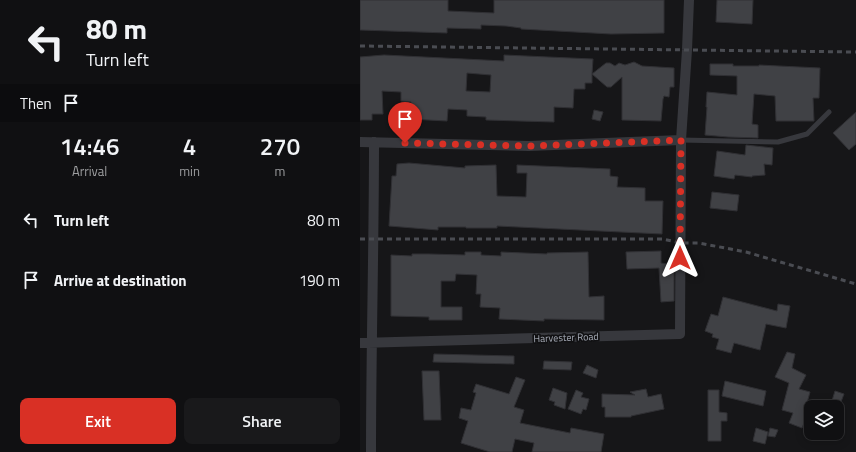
<!DOCTYPE html>
<html lang="en">
<head>
<meta charset="utf-8">
<style>
  :root { --surface:#101012; --page:#19191b; --text:#f1f3f6; --muted:#9c9d9f; --line:#303032; --accent:#d93025 }
  body { margin:0; font-family:"Titillium Web",sans-serif; background:var(--page); color:var(--text); height:100vh; display:flex; flex-direction:column; font-size:15px; white-space:nowrap }
  * { box-sizing:border-box; margin:0 }
  p { font-size:13px; color:var(--muted) }
  .icon { flex:none; width:22px; height:22px; fill:none; stroke:currentColor; stroke-width:2; stroke-linecap:round; stroke-linejoin:round }
  .map { position:relative; flex:1; overflow:hidden }
  .side { display:flex; flex-direction:column; background:var(--surface); width:360px }
  .side>* { flex:none }
  .guide { background:#101012; color:var(--text); overflow:hidden }
  .tools { position:absolute; left:444px; top:400px; display:grid; gap:8px }
  .tools a { display:grid; place-items:center; width:40px; height:40px; border-radius:8px; background:var(--surface); box-shadow:0 2px 10px #0003,0 0 0 1px var(--line); font-size:20px }
  .pin { position:absolute; display:grid; place-items:center; width:34px; height:34px; color:#fff; margin:-41px -17px; border-radius:50% 50% 50% 0; rotate:-45deg; box-shadow:0 0 4px #0007 }
  .pin .icon { rotate:45deg }
  .me { position:absolute; width:44px; margin:-22px; rotate:0deg; stroke-linejoin:round; filter:drop-shadow(0 0 3px #0008) }
  .turn { display:flex; align-items:center; gap:14px; height:84px; padding:0 20px; font-size:18px }
  .turn .icon { width:52px; height:52px; stroke-width:2.5 }
  .turn b { display:block; font-size:28px; line-height:34px }
  .then { display:flex; align-items:center; height:38px; padding:0 20px; background:#0003; gap:8px; font-size:15px }
  .eta { display:flex; justify-content:space-evenly; align-items:center; height:68px; text-align:center }
  .eta b { font-size:24px; font-weight:600; line-height:28px }
  .cta { display:flex; gap:8px; margin-top:auto; padding:8px 20px }
  .cta a { flex:1; height:46px; border-radius:8px; background:var(--accent); color:#fff; font-size:16px; font-weight:600; line-height:46px; text-align:center }
  .cta a+a { background:var(--page); color:var(--text) }
  ul { padding:0; list-style:none }
  li { display:flex; align-items:center; gap:12px; height:60px; padding:0 20px }
  li div { flex:1 }
  li b { display:block; font-size:15px }
  li em { font-style:normal }
  main { display:flex; flex:1; min-height:0 }
  .map>svg:first-child { display:block }
  .building { fill:#404145; stroke:#303034; fill-rule:evenodd }
  .lines { fill:none; stroke-linecap:round; stroke-linejoin:round }
  .lane { stroke:#37383d; stroke-width:5 }
  .street { stroke:#37383d; stroke-width:10 }
  .rail { stroke:#4a4c52; stroke-width:3; stroke-dasharray:5 4; stroke-linecap:butt }
  .route { stroke:#d93025; stroke-width:7; stroke-dasharray:0 12.6 }
  .labels { text-anchor:middle; stroke-width:3.5; stroke-linejoin:round; paint-order:stroke }
  .street-label { font-size:10px; fill:#a8adb8; stroke:#111113 }
</style>
</head>
<body>
<main>
<section class="side">
<div class="guide">
<div class="turn"><svg class="icon" aria-label="left" viewBox="0 0 24 24"><path d="M17 20v-9H6M10 6l-5 5 5 5"/></svg><div><b>80 m</b>Turn left</div></div>
<div class="then">Then<svg class="icon" aria-label="arrive" viewBox="0 0 24 24"><path d="M6 21V4h12l-3 4 3 4H6"/></svg></div>
</div>
<div class="eta">
<div><b>14:46</b><p>Arrival</p></div>
<div><b>4</b><p>min</p></div>
<div><b>270</b><p>m</p></div>
</div>
<ul>
<li><svg class="icon" aria-label="left" viewBox="0 0 24 24"><path d="M17 20v-9H6M10 6l-5 5 5 5"/></svg><div><b>Turn left</b></div><em>80 m</em></li>
<li><svg class="icon" aria-label="arrive" viewBox="0 0 24 24"><path d="M6 21V4h12l-3 4 3 4H6"/></svg><div><b>Arrive at destination</b></div><em>190 m</em></li>
</ul>
<div class="cta"><a>Exit</a><a>Share</a></div>
</section>
<div class="map">
<svg width="496" height="452" viewBox="0 0 496 452">
  <rect width="100%" height="100%" fill="#161618"/>
  <path class="building" d="M0 0H88V11L134 13V0H304V33L251 34 161 29V28L146 26 121 25V29L87 28V33L0 30Z
    M357 0H393L392 24 356 22Z
    M24 55 144 61V55L233 59 232 74 246 63H250L255 66 259 63 265 65 274 62 282 66 314 68V87H310L309 97 304 96 303 99 301 121 262 120V77L251 87H247L232 74V83H225V89H214L213 108 194 107V122L126 120V117L107 116V110L88 109 87 121 50 119 51 102 41 101V92L22 91 23 114H12V120H0V57ZM107 73 131 75 130 92 106 91Z
    M350 64H373V66H399V65L460 68 459 98H453L454 121H416L415 96 394 94 392 124 398 125V138L368 137 345 135 347 107H346L347 92 377 95V76L350 75Z
    M234 110 243 112 240 121 232 119Z
    M496 112V144L489 150 473 133Z
    M386 145 413 148 412 165 404 164 405 175 392 176V177L375 175 374 179 354 176 357 151 385 155Z
    M49 163 105 168V166L136 165 137 196 166 197 167 173H157V165L250 169V176L258 177 257 187 285 188V201H303L302 234 137 226V228H106V227H78V230L29 226 32 176H36L37 164Z
    M352 192 379 195 377 211 350 208Z
    M301 251V263L314 265V301L301 302 299 268 267 269 266 252Z
    M105 252H121V255L141 256V252L187 254V253L228 252 229 297 244 296V320L184 319V321L139 319 140 308 120 307 121 294H116L117 275 96 274 95 281H81V307H102V320H69V317L31 316V255L52 256V254H69L105 255Z
    M363 297 417 311 418 304 430 306 426 328 406 324 400 350 374 343 371 353 356 349 359 339 352 337 353 334 345 331 351 314 358 316Z
    M427 352 435 354 432 368 446 375 439 389 450 392 447 403 451 404V419L446 418 442 428 429 423 433 413 422 410 429 383 415 377Z
    M74 354 154 356V364L73 362Z
    M184 361 212 362 211 370 183 369Z
    M227 365 238 370 236 378 223 373Z
    M62 371H79L81 420H64Z
    M156 377 165 380 154 407 164 410 160 423 210 433 211 428 244 434 241 452H172L174 443 155 439 152 452H130L101 443 108 421 99 418 101 408 111 410 116 393 113 392 116 384 149 394Z
    M365 381 406 391 403 406 362 396Z
    M193 388 207 393 205 409 194 405 195 402 189 400Z
    M286 389 288 397 301 394 304 409 271 416V417H245V407H242V394L275 395 270 392Z
    M216 390 223 393 221 397 229 399 226 410 223 409 221 414 208 409Z
    M348 390H359V412L367 413V421H361V441H348Z
    M475 391 484 394 479 407H470Z
    M396 428 408 432 405 444 393 441Z
    M410 428 418 430 415 437 408 436Z"/>
  <g class="lines">
    <path class="lane" d="M321 140 418 142 447 134 469 112"/>
    <path class="street" d="M0 142 169 146 321 140 327 50 329 0
      M0 343 320 334 321 140
      M11 452C11 349 14 246 14 142"/>
    <path class="rail" d="M0 46 496 52
      M0 239H303L320 243H339L386 252 496 284"/>
  </g>
  <g class="lines">
    <path class="route" d="M45 143 169 146 321 140 320 258"/>
  </g>
  <g class="labels">
    <g class="street-label">
      <text transform="translate(206 337) rotate(-2)" y="4">Harvester Road</text>
    </g>
  </g>
</svg>
<div class="tools">
<a><svg class="icon" aria-label="layers" viewBox="0 0 24 24"><path d="M12 4l9 5-9 5-9-5zM3 14l9 5 9-5"/></svg></a>
</div>
<div class="pin" style="left:45px;top:143px;background:#d93025"><svg class="icon" aria-label="arrive" viewBox="0 0 24 24"><path d="M6 21V4h12l-3 4 3 4H6"/></svg></div>
<svg class="me" style="left:320px;top:258px" viewBox="-20 -20 40 40"><path d="M0-17L14 15 0 8-14 15z" fill="#d93025" stroke="#fff" stroke-width="4"/></svg>
</div>
</main>
</body>
</html>
